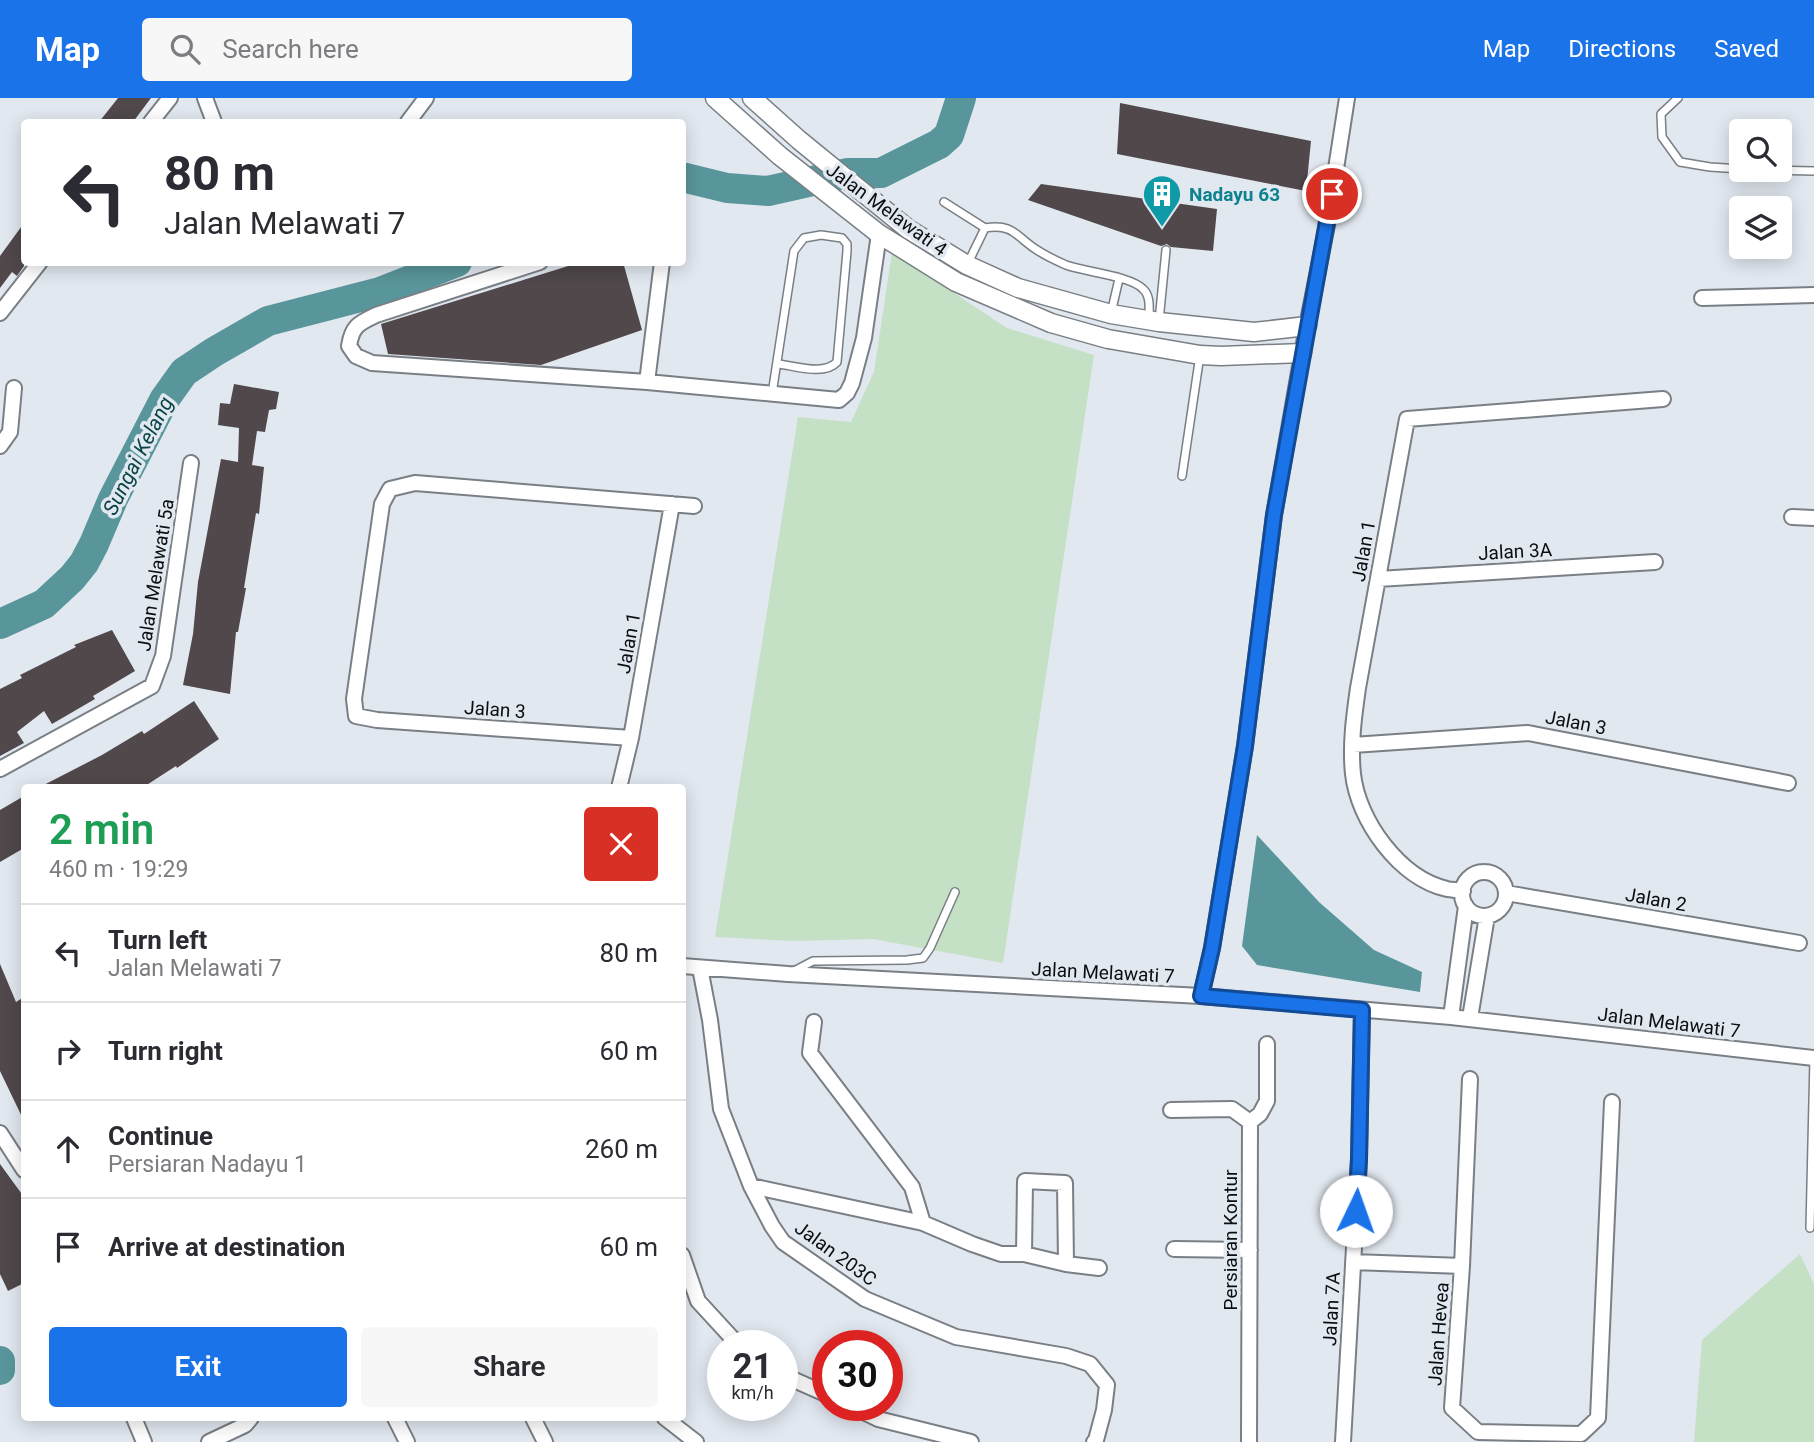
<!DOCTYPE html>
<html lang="en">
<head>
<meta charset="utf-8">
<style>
  :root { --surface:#fff; --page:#f7f7f7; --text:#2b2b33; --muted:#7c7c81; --line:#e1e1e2; --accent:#1a73e8 }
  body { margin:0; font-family:Roboto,sans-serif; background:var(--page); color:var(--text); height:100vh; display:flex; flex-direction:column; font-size:26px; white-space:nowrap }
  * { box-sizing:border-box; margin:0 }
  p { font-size:23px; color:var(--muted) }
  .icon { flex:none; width:38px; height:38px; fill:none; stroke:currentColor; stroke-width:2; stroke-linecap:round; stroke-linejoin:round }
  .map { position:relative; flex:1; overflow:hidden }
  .panel { position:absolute; left:21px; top:686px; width:665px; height:637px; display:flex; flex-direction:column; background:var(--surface); border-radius:7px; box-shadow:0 4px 18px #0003 }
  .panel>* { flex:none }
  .banner { position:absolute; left:21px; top:21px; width:665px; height:147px; border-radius:7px; box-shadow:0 4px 18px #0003; background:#fff; color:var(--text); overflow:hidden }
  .buttons { position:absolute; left:1729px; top:21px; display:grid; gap:14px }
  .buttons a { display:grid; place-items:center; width:63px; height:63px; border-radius:7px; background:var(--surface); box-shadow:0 4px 18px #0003; font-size:35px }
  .speed { position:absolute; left:707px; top:1232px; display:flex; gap:14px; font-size:35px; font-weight:700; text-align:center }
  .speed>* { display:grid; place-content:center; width:91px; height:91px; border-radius:50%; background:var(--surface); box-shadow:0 4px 18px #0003; line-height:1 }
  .speed small { font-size:18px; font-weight:400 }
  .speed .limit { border:10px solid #d22; background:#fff; color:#111 }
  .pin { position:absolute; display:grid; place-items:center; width:60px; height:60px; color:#fff; margin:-30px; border:4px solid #fff; border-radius:50%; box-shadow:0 2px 7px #0007 }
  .me { position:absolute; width:77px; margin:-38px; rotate:3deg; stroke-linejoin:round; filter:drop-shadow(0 0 5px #0008) }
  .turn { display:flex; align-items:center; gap:24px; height:147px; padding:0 28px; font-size:32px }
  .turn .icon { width:91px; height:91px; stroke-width:2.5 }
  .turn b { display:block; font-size:49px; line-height:60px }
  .round { display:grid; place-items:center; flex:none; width:74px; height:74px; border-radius:7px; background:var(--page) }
  .head { display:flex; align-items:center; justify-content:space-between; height:119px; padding:0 28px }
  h1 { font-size:42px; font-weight:600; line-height:52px; color:#1e9e55 }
  .primary-button { display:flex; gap:14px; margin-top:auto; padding:14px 28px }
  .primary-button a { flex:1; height:80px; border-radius:7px; background:var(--accent); color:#fff; font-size:28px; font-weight:600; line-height:80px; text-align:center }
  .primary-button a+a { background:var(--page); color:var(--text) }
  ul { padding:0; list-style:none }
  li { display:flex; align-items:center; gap:21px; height:98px; padding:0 28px; border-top:2px solid var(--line) }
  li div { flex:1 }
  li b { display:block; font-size:26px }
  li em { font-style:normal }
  header { display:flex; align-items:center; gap:42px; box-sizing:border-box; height:98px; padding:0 35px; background:var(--accent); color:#fff }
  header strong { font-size:33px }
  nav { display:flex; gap:38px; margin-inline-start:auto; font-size:24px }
  .search { width:490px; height:63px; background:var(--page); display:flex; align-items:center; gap:18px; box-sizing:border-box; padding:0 24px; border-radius:7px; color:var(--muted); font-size:26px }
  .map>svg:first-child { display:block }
  .green { fill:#c4e1c6 }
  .water { fill:#59969b }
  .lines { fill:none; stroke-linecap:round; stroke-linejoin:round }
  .river { stroke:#59969b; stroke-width:30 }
  .building { fill:#50484b }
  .service-casing { stroke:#797f85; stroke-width:10 }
  .minor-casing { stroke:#797f85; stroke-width:18 }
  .tertiary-casing { stroke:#797f85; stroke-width:21 }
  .service { stroke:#fff; stroke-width:7 }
  .minor { stroke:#fff; stroke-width:14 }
  .tertiary { stroke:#fff; stroke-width:18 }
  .route-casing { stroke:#114b97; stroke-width:18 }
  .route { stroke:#1a73e8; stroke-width:12 }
  .labels { text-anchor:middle; stroke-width:7; stroke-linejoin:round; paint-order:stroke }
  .culture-label { font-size:19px; font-weight:bold; fill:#0d838f; stroke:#e2e8f0; text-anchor:start }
  .street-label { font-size:19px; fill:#0b0d10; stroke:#e2e8f0 }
  .water-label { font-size:21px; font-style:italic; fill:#0a4548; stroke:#e2e8f0 }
</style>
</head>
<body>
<header>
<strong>Map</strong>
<div class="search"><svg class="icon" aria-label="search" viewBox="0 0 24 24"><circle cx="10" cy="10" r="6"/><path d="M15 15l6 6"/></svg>Search here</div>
<nav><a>Map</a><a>Directions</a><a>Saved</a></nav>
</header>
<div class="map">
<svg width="1814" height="1344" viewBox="0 0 1814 1344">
  <rect width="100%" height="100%" fill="#e2e8f0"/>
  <path class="green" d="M892 154 1007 230 1094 257 1003 865 873 841 794 843 715 839 798 319 851 324 874 274Z
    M1800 1156 1814 1186V1344H1694L1702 1242Z"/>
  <path class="water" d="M1257 737 1319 804 1374 852 1422 874 1420 894 1257 867 1242 848Z"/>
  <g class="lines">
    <path class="river" d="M682 79 727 90 768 93 848 75H881L939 46 949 37 961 0
      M0 526 44 506 72 480 84 465 94 446 113 401 164 302 184 274 214 254 268 223 380 194 457 164
      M0 1263V1272"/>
  </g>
  <path class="building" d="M118 0H151L133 24H99Z
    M1120 5 1311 43 1306 93 1117 56Z
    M1041 86 1217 111 1213 153 1171 149 1167 146 1161 148 1028 102Z
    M24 125V168L17 178 12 174 0 190V158Z
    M581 164H623L642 232 541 267 388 256 381 226Z
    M234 286 279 294 276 311 269 312 265 334 257 333 252 367 264 369 259 416 256 415 244 490H246L238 534H236L230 596 183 587 193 536 198 484 221 361 238 364 239 330 218 327 220 305 230 306Z
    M112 532 135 573 93 598 95 601 52 626 44 613 17 634 24 645 0 658V591L22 580 20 577 76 549 74 547Z
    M194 603 219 641 177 670 176 668 142 690H38L102 657 142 633 144 636Z
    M24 698V750L0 764V712Z
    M0 866 16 904 24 899V1023L0 973Z
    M0 1066 24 1099V1185L8 1193 0 1176Z"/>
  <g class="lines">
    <g class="service-casing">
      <path id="service" d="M1678 0 1661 16 1662 39 1680 64 1710 69 1741 71
        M1763 72 1814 73
        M944 104 985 130C1014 125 1016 139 1037 152 1046 158 1057 163 1066 167 1085 174 1131 178 1143 191 1151 198 1149 211 1149 221
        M967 167 985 130
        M1111 215 1119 181
        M1159 223 1166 152
        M772 296 794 153 804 140 821 137 842 140 847 146V153L837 264C824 278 796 268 778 266
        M1182 378 1200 257
        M792 874 813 863 907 862 923 860 930 850 955 794
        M1810 1130 1814 960"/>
    </g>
    <g class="minor-casing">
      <path id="minor" d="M205 0 214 24
        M151 24 170 0
        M408 24 426 0
        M540 164 376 217C359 225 352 228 349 248L356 258 372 265 647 284 839 302 847 295 852 285 864 240 879 136
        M1702 200 1814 197
        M0 215 40 164
        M647 284 662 164
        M0 348 10 334 14 290
        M1792 419 1814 420
        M1378 481 1655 464
        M631 640 377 622 356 618 354 601 382 406 390 391 415 385 694 408
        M1353 647 1528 635 1788 685
        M0 671 152 588 163 558 191 365
        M619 690 631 640 672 406
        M1462 796a22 22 0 1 1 44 0a22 22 0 1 1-44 0Z
        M1463 793C1457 792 1452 792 1447 791 1399 780 1358 722 1353 676 1350 647 1354 618 1358 590L1407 321 1663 301
        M1506 795 1799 845
        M682 868 788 876 1201 898 1451 919 1814 960
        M700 870 710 922 721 1011 751 1088 772 1128 783 1144 865 1201 956 1239 1066 1258 1090 1266 1107 1287 1104 1312 1096 1342 1094 1344
        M1201 898 1212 850 1245 648 1274 417 1307 228 1328 122 1347 0
        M1451 919 1466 808
        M1470 920 1487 818
        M814 924 810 955 912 1089 923 1125
        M1470 981 1462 1168 1452 1310 1478 1334 1581 1336 1598 1320 1612 1004
        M1171 1012 1232 1011 1250 1024
        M1250 1024 1260 1016 1267 1003V946
        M0 1035 24 1072
        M751 1088 923 1125 972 1146 1001 1156H1024L1066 1166 1099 1170
        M1174 1151 1250 1152
        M1024 1156 1025 1083 1065 1085 1066 1166
        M682 1157 698 1203 732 1240 744 1248
        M1353 1164 1462 1168
        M782 1274 792 1281 828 1297
        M849 1307 878 1321 971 1344
        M134 1320 144 1344
        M395 1320 407 1344
        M533 1320 545 1344
        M665 1320 696 1344
        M209 1344 245 1327 251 1320
        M1249 1344 1250 1024
        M1343 1344 1359 1061 1362 912"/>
    </g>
    <g class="tertiary-casing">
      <path id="tertiary" d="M715 0 780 58 879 136 956 184 1051 225 1108 241 1200 257 1221 258 1302 255
        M752 0 799 42 908 131 967 167 1018 190 1111 216 1159 224 1254 234 1307 228"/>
    </g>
    <use href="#service" class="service"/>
    <use href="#minor" class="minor"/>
    <use href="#tertiary" class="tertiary"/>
  </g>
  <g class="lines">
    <g class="route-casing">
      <path id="route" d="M1332 96 1274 417 1245 648 1212 850 1201 898 1362 912 1359 1061 1356 1113"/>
    </g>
    <use href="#route" class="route"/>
  </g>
  <defs>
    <g id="building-pin" transform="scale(2.0125)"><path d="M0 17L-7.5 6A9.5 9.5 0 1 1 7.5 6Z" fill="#0f9aa8" stroke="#e2e8f0"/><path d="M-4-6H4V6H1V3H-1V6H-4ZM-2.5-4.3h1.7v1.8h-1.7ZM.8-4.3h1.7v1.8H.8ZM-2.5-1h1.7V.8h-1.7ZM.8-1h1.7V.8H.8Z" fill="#fff"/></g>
  </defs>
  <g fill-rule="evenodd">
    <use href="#building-pin" x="1162" y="96"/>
  </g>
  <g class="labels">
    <g class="culture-label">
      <text x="1189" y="103">Nadayu 63</text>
    </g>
    <g class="street-label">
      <text transform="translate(887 111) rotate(36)" y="7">Jalan Melawati 4</text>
      <text transform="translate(1363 453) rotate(-80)" y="7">Jalan 1</text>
      <text transform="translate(1515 453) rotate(-3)" y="7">Jalan 3A</text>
      <text transform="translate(155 477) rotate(-81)" y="7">Jalan Melawati 5a</text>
      <text transform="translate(628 545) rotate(-80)" y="7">Jalan 1</text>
      <text transform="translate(495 611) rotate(4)" y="7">Jalan 3</text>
      <text transform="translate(1576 624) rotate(11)" y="7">Jalan 3</text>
      <text transform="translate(1656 801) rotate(10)" y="7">Jalan 2</text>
      <text transform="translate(1103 874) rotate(3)" y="7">Jalan Melawati 7</text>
      <text transform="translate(1669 924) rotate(7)" y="7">Jalan Melawati 7</text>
      <text transform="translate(1230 1142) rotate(-90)" y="7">Persiaran Kontur</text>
      <text transform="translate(836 1155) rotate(36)" y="7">Jalan 203C</text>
      <text transform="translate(1331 1211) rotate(-87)" y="7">Jalan 7A</text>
      <text transform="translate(1438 1236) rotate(-86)" y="7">Jalan Hevea</text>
    </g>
    <g class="water-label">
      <text transform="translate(138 358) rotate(-63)" y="7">Sungai Kelang</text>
    </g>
  </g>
</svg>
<div class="buttons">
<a><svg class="icon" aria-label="search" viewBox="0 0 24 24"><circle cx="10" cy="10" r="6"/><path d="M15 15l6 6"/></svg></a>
<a><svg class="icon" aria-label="layers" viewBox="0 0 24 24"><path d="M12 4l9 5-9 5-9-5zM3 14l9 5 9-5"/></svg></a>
</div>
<div class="speed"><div>21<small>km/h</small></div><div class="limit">30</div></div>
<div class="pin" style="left:1332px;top:96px;background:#d93025"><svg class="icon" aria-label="arrive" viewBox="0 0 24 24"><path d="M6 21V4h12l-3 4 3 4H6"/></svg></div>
<svg class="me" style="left:1356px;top:1113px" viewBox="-20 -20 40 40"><circle r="19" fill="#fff"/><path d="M0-13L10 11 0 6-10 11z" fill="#1a73e8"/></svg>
<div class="banner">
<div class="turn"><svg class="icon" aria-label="left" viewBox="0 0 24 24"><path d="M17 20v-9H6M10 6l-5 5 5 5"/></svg><div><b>80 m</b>Jalan Melawati 7</div></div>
</div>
<section class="panel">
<div class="head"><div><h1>2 min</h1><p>460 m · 19:29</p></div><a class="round" style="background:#d93025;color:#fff"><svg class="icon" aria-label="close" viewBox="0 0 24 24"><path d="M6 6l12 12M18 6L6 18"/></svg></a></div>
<ul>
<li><svg class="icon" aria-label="left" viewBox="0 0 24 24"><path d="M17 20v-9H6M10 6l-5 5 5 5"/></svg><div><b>Turn left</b><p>Jalan Melawati 7</p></div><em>80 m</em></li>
<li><svg class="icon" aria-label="right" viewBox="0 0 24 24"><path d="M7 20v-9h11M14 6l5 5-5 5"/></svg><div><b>Turn right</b></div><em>60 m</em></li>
<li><svg class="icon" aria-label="ahead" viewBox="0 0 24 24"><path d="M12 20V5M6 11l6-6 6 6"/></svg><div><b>Continue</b><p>Persiaran Nadayu 1</p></div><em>260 m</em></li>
<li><svg class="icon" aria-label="arrive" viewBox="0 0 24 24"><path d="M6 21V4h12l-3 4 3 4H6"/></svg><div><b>Arrive at destination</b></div><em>60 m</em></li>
</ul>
<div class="primary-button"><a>Exit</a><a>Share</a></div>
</section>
</div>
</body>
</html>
